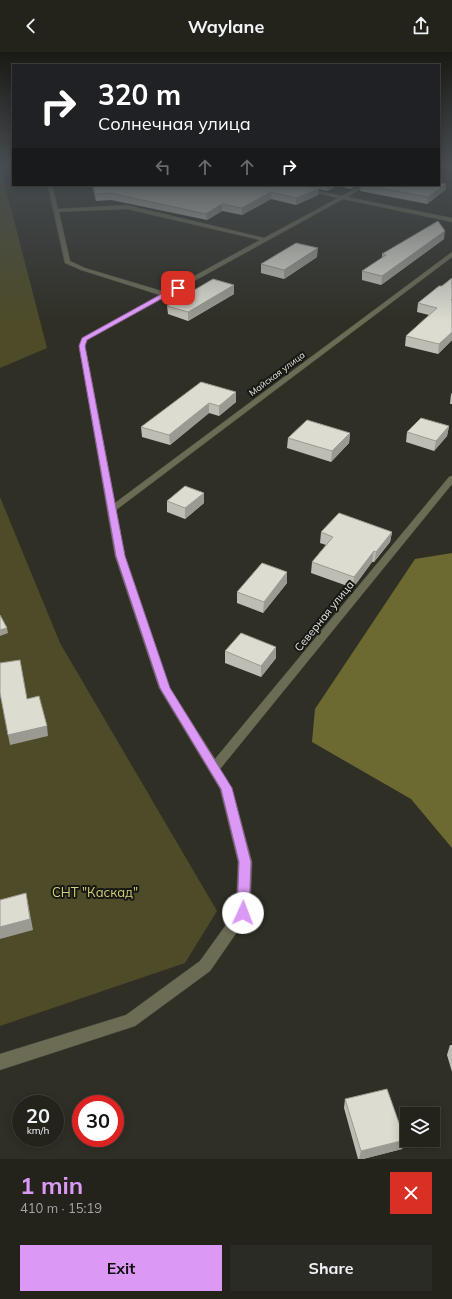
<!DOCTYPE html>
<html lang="en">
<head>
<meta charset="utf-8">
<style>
  :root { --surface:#23231c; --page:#2b2b25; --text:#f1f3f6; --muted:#a3a4a3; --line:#40403b; --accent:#db99f5 }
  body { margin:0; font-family:Mulish,sans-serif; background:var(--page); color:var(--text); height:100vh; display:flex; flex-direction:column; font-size:15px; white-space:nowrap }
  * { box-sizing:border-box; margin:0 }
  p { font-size:13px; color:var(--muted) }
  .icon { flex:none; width:22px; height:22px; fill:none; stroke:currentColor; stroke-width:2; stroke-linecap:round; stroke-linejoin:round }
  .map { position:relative; height:1107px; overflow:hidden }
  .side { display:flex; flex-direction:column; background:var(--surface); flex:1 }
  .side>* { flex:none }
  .guide { position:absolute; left:12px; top:12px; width:428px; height:122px; border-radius:0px; box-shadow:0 2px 10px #0003,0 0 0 1px var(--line); background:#202124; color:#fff; overflow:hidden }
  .fabs { position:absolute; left:400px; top:1055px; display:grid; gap:8px }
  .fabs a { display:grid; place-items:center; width:40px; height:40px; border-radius:0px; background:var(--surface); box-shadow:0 2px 10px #0003,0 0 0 1px var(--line); font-size:20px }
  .speed { position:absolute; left:12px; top:1043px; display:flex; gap:8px; font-size:20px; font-weight:700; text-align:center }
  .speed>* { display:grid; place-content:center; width:52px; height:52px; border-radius:50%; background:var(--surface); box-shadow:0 2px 10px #0003,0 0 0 1px var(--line); line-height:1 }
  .speed small { font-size:10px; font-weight:400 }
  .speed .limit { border:6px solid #d22; background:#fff; color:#111 }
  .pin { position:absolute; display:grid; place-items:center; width:34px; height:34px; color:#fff; margin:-17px; border-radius:8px; box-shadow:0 2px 6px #0006 }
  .me { position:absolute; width:44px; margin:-22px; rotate:2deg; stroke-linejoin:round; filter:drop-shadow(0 0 3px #0008) }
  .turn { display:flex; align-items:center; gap:14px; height:84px; padding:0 20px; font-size:18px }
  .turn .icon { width:52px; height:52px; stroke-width:2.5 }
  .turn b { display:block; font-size:28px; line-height:34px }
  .lanes { display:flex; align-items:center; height:38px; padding:0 20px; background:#0003; justify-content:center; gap:20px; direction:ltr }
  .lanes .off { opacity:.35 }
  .round { display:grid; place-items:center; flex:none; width:42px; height:42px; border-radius:0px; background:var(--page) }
  .overview { display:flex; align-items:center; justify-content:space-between; height:68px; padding:0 20px }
  h1 { font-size:24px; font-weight:700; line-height:30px; color:var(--accent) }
  .action { display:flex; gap:8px; margin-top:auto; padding:8px 20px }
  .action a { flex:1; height:46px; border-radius:0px; background:var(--accent); color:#111; font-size:16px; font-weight:700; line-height:46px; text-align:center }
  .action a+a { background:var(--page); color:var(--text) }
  header { display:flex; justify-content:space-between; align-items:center; height:52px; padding:0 20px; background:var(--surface); font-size:18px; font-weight:700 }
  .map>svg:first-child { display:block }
  .green { fill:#4d4b28 }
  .forest { fill:#6c6931 }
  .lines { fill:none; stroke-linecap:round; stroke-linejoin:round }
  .street-casing { stroke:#4c4c44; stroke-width:1 }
  .street { fill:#6c6c55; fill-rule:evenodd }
  .wall { fill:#bdbdb3 }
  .shaded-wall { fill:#9a9a92 }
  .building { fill:#dcdcd0; stroke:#9a9a92 }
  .route { fill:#db99f5; stroke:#8e639f }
  .labels { text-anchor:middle; stroke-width:4; stroke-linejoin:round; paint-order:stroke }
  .far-street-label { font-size:9px; fill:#e5e5df; stroke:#171713 }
  .street-label { font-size:11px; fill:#e5e5df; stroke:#171713 }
  .near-park-label { font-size:13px; fill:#d3cf7a; stroke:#171713 }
</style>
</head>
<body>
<header><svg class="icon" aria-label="back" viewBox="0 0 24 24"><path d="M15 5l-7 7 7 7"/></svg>Waylane<svg class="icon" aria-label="share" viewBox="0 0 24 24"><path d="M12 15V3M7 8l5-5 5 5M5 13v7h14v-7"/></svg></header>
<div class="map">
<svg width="452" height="1107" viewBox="0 0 452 1107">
  <rect width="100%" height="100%" fill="#2f2f26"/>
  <path class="green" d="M0 114 47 296 0 316Z
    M0 445 60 591 217 859 185 911 0 974Z"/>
  <path class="forest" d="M452 501V796L411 747 312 690 315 657 415 507Z"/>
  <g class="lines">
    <g class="street-casing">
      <path id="street" d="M48 133H52L58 157 127 153 264 186 338 146 282 133H291L342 144 361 133H367L347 145 452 166V170L343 147 87 288 85 294 115 451 452 200V205L116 458 125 504 170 636 215 707 449 425 452 424V432L220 717 232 736 252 810 250 861 210 919 135 974 0 1018V1002L126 963 200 909 236 859 238 810 220 737 159 636 115 504 79 294 82 286 160 243 81 218 65 211ZM127 157 260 188 165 240 85 216 70 209 59 160Z"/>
    </g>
    <use href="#street" class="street"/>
  </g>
  <path class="wall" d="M446 132 445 138 427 152 360 139 361 133H439Z
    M92 133H358L351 137 337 134 327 139 318 137V143L296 153 271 147 242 163 222 159 207 168 111 148 96 149Z
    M444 187 381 233 362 228V219L382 206V202Z
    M317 205 284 227 261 221V212Z
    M452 226V288L438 302 405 294 406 284 429 263 417 260 418 251 442 234Z
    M234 233V242L188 269 168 262 167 254Z
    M201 330 236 350 219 364 209 361 170 393 142 385 141 375Z
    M452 341V352H450L451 342Z
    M449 374 447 384 434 399 406 390 407 380Z
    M350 381 349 391 331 410 287 396 288 386Z
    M204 441V451L185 467 167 460V449Z
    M321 480H392L390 490 374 510H372L353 536 311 521 312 510 326 493 320 491Z
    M287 520V531L263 561 237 551V540Z
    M225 599 276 606 261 625 225 611Z
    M450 993H452V1020L447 1003Z
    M345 1047 405 1088 402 1097 363 1107H358L344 1056Z"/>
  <path class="shaded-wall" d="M446 132 445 138 427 152 428 145Z
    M327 133H338L337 134 327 139Z
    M352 133H358L351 137Z
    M319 137 318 143 296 153V146Z
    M271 140V147L242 163V156Z
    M222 152V159L207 168 206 162Z
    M445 179 444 187 381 233 382 224Z
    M318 196 317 205 284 227V218Z
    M234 233V242L188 269V260Z
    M452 280V288L438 302 439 292Z
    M236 340V350L219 364V354Z
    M209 351V361L170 393 169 383Z
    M449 374 447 384 434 399 436 389Z
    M350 381 349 391 331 410 332 399Z
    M204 441V451L185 467V456Z
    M392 480 390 490 374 510 376 500Z
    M374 499 372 510 353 536 354 525Z
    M287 520V531L263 561 264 550Z
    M7 576 8 581 0 584V578Z
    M276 595V606L261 625V614Z
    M47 674 48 684 10 693 8 683Z
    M26 841 28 851 33 878 0 887V875Z
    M405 1088 402 1097 363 1107H359L361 1099Z"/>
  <path class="building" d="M439 131 446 132 428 145 363 133H439Z
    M93 133H302L319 137 296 146 271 140 242 156 222 152 206 162 110 141 95 142Z
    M438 169 445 179 382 224 362 219 386 203 382 202Z
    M296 191 318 196 284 218 261 212Z
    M452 226V247L451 248H452V280L439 292 406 284 437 256 418 251 439 234H442Z
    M213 227 234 233 188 260 167 254Z
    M201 330 236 340 219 354 209 351 169 383 141 375Z
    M421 366 449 374 436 389 407 380Z
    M307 368 350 381 332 399 288 386Z
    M185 434 204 441 185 456 167 449Z
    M339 461 392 480 376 500 374 499 354 525 312 510 333 485 321 480Z
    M262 511 287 520 264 550 237 540Z
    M0 563 7 576 0 578Z
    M241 581 276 595 261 614 225 599Z
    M20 608 27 647 39 644 47 674 8 683 0 641V611Z
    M26 841 30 867 0 875V848Z
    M387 1037 405 1088 361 1099 345 1047Z"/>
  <linearGradient id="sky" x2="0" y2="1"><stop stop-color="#1a1a15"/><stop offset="0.42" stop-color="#474d52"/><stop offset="1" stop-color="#474d52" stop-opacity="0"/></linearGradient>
  <rect width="452" height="269" fill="url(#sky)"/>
  <path class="route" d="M176 234 181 236 87 288 85 294 125 504 170 636 232 736 251 810 249 861 248 865 243 867 239 865 237 861 239 810 221 737 160 636 116 504 79 294 82 286Z"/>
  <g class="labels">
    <g class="far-street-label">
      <text transform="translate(277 322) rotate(-37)" y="3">Майская улица</text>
    </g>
    <g class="street-label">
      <text transform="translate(324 564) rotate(-51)" y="4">Северная улица</text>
    </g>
    <g class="near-park-label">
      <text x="95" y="845">СНТ "Каскад"</text>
    </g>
  </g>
</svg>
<div class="fabs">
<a><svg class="icon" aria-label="layers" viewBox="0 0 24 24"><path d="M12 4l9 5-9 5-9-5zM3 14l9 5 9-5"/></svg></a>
</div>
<div class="speed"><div>20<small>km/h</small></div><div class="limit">30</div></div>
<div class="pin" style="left:178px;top:236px;background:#d93025"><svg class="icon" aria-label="arrive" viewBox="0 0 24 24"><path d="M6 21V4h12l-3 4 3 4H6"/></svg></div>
<svg class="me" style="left:243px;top:861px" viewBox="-20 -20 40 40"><circle r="19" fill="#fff"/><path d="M0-13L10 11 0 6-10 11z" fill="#db99f5"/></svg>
<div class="guide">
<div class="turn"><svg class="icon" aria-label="right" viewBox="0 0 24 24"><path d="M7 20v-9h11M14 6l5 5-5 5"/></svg><div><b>320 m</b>Солнечная улица</div></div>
<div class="lanes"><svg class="icon off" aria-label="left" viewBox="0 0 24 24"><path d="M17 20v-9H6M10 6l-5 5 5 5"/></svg><svg class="icon off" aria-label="ahead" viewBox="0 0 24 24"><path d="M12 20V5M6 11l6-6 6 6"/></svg><svg class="icon off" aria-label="ahead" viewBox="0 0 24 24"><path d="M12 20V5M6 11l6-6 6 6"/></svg><svg class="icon" aria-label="right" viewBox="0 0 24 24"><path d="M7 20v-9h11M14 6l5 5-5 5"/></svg></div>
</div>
</div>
<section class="side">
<div class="overview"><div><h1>1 min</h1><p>410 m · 15:19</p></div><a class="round" style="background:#d93025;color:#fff"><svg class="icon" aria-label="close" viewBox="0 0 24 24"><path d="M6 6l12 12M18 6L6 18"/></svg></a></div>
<div class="action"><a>Exit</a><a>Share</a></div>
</section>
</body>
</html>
